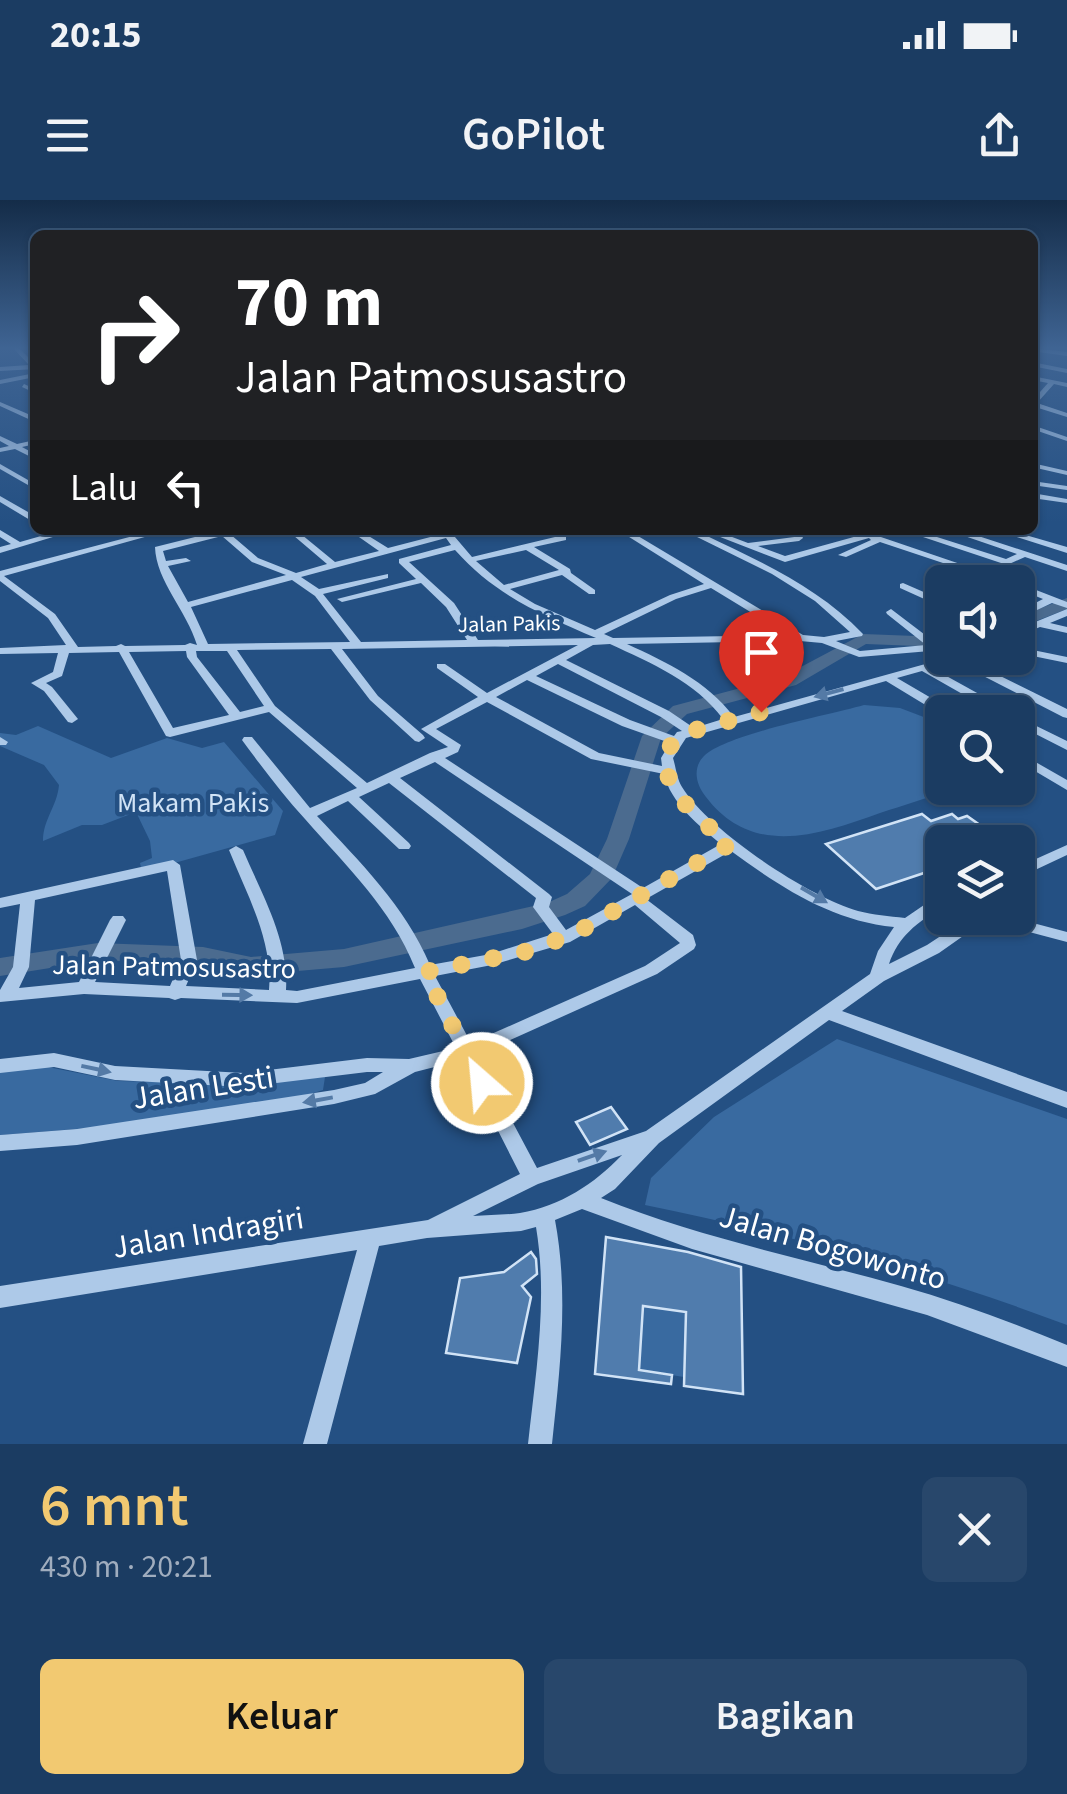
<!DOCTYPE html>
<html lang="id">
<head>
<meta charset="utf-8">
<style>
  :root { --surface:#1b3c62; --page:#28476b; --text:#f1f3f6; --muted:#a0adbe; --line:#395677; --accent:#f2c971 }
  body { margin:0; font-family:"Source Sans 3",sans-serif; background:var(--page); color:var(--text); height:100vh; display:flex; flex-direction:column; font-size:38px; white-space:nowrap }
  * { box-sizing:border-box; margin:0 }
  p { font-size:32px; color:var(--muted) }
  .icon { flex:none; width:55px; height:55px; fill:none; stroke:currentColor; stroke-width:2; stroke-linecap:round; stroke-linejoin:round }
  .map { position:relative; height:1244px; overflow:hidden }
  .details { display:flex; flex-direction:column; background:var(--surface); flex:1 }
  .details>* { flex:none }
  .banner { position:absolute; left:30px; top:30px; width:1008px; height:305px; border-radius:15px; box-shadow:0 2px 8px #0004,0 0 0 2px var(--line); background:#202124; color:#fff; overflow:hidden }
  .tools { position:absolute; left:925px; top:365px; display:grid; gap:20px }
  .tools a { display:grid; place-items:center; width:110px; height:110px; border-radius:15px; background:var(--surface); box-shadow:0 2px 8px #0004,0 0 0 2px var(--line); font-size:50px }
  .pin { position:absolute; display:grid; place-items:center; width:85px; height:85px; color:#fff; margin:-102px -42px; border-radius:50% 50% 50% 0; rotate:-45deg; box-shadow:0 0 10px #0007 }
  .pin .icon { rotate:45deg }
  .me { position:absolute; width:110px; margin:-55px; rotate:333deg; stroke-linejoin:round; filter:drop-shadow(0 0 8px #0008) }
  .turn { display:flex; align-items:center; gap:35px; height:210px; padding:0 40px; font-size:45px }
  .turn .icon { width:130px; height:130px; stroke-width:2.5 }
  .turn b { display:block; font-size:70px; line-height:85px }
  .then { display:flex; align-items:center; height:95px; padding:0 40px; background:#0003; gap:20px; font-size:38px }
  .round { display:grid; place-items:center; flex:none; width:105px; height:105px; border-radius:15px; background:var(--page) }
  .summary { display:flex; align-items:center; justify-content:space-between; height:170px; padding:0 40px }
  h1 { font-size:60px; font-weight:600; line-height:75px; color:var(--accent) }
  .primary-button { display:flex; gap:20px; margin-top:auto; padding:20px 40px }
  .primary-button a { flex:1; height:115px; border-radius:15px; background:var(--accent); color:#111; font-size:40px; font-weight:600; line-height:115px; text-align:center }
  .primary-button a+a { background:var(--page); color:var(--text) }
  .status { display:flex; justify-content:space-between; align-items:center; height:70px; padding:0 50px; background:var(--surface); direction:ltr }
  .status svg { height:28px; fill:currentColor }
  header { display:flex; justify-content:space-between; align-items:center; height:130px; padding:0 40px; background:var(--surface); font-size:45px; font-weight:600 }
  .map>svg:first-child { display:block }
  .green { fill:#396aa0 }
  .lines { fill:none; stroke-linecap:round; stroke-linejoin:round }
  .river { fill:#4b6b8f; fill-rule:evenodd }
  .building { fill:#507cad; stroke:#d1e3f6; stroke-width:2.5 }
  .minor { fill:#adc9e8; fill-rule:evenodd }
  .oneway { fill:#547aa6 }
  .route { stroke:#f2c971; stroke-width:18; stroke-dasharray:0 32.4 }
  .labels { text-anchor:middle; stroke-width:9; stroke-linejoin:round; paint-order:stroke }
  .far-street-label { font-size:22px; fill:#fff; stroke:#245083 }
  .park-label { font-size:28px; fill:#d1e3f6; stroke:#245083 }
  .street-label { font-size:28px; fill:#fff; stroke:#245083 }
  .near-street-label { font-size:32px; fill:#fff; stroke:#245083 }
</style>
</head>
<body>
<div class="status"><b>20:15</b><svg viewBox="0 0 49 12"><path d="M0 12V9h3v3zM5 12V6h3v6zM10 12V3h3v9zM15 12V0h3v12zM26 1h20v11H26zM47 4h2v5h-2z"/></svg></div>
<header><svg class="icon" aria-label="menu" viewBox="0 0 24 24"><path d="M4 6h16M4 12h16M4 18h16"/></svg>GoPilot<svg class="icon" aria-label="share" viewBox="0 0 24 24"><path d="M12 15V3M7 8l5-5 5 5M5 13v7h14v-7"/></svg></header>
<div class="map">
<svg width="1067" height="1244" viewBox="0 0 1067 1244">
  <rect width="100%" height="100%" fill="#245083"/>
  <path class="green" d="M864 505 900 508 942 524V588H952C929 598 904 605 880 613 821 634 753 659 706 597 696 585 692 568 704 556 727 534 829 515 864 505Z
    M38 526 111 558 167 538 202 548 224 542 283 611 275 635 142 672 140 663 152 658 150 641 136 612 102 625H82L43 641C43 619 57 607 59 585L44 565 0 546V533L16 535Z
    M837 839 1067 919V1125C929 1073 789 1034 645 1005L651 978 714 917Z
    M48 867 118 881 240 884 325 877 323 890 307 895 89 928 0 935V871Z
    M643 1106 686 1112 684 1177 639 1170Z"/>
  <g class="lines">
    <path class="river" d="M1067 398V409L1018 428V417Z
      M863 434 942 437V447L866 444 796 485 687 514 661 538 629 639 612 678 585 706 565 715 522 729 344 767 251 775 203 765 100 760 0 776V758L98 743 203 747 251 757 344 749 547 703 567 694 590 674 607 639 642 536 673 506 782 477Z"/>
  </g>
  <path class="building" d="M922 614 931 621 952 614 958 619 967 616 987 630 978 634 982 637 966 642H942V667L876 689 826 644Z
    M611 907 627 929 590 945 576 922Z
    M606 1037 688 1052 741 1067 743 1194 684 1186 686 1112 643 1106 639 1170 672 1175 671 1184 595 1174Z
    M531 1052 536 1059 537 1074 522 1086 531 1097 517 1163 446 1153 460 1078 504 1072Z"/>
  <g class="lines">
    <path class="minor" d="M13 148H19L35 164V169L0 171V167L29 165Z
      M1032 148 1067 152V156L1032 151Z
      M1032 162 1067 169V173L1032 166Z
      M35 173V177L0 184V180Z
      M1032 176 1067 183V187L1054 184 1037 203 1067 213V217L1032 206V201L1048 183 1032 180Z
      M24 184 35 189V193L22 187Z
      M0 202 35 217V222L0 206Z
      M1032 225 1067 237V241L1032 229Z
      M0 236 17 244 35 240V244L22 247 35 254V259L15 249 0 252V248L9 246 0 241Z
      M1032 263 1067 271V275L1032 267Z
      M0 264 35 284V289L0 269Z
      M1032 281 1067 286V290L1032 285Z
      M1032 293 1067 299V303L1032 298Z
      M0 296 35 316V323L0 302Z
      M0 330 20 342 62 330H76L0 353V347L11 344 0 337Z
      M156 330H170L4 376 55 414 78 447 116 446 121 444 125 446 185 445 190 443 197 445C187 411 156 381 155 347L223 330H241L230 334 258 358 296 373 327 364 287 330H296L335 362 379 351 349 330H359L388 348 442 334 440 330H449L472 357 555 337 545 330H555L566 336V340L534 347 570 369 571 373 595 390V394H589L562 375 510 389 535 404 595 430 670 395 704 384 618 330H628L803 435 824 437 850 432 815 401 772 374 691 334 700 330H710L709 333 703 334C761 362 818 387 863 434L862 436 836 441 860 451 926 445 887 414 886 412 891 409 937 444H942V450L859 457 822 443 800 441 627 444C666 462 707 481 734 517L947 458H964L1067 509V518L1063 517 956 462 932 468 1006 509 1008 512H994L922 471 897 478 950 509 952 512H942V515L886 481 686 538 673 558C676 568 677 579 682 587 709 631 809 697 858 711 873 715 889 716 905 718L924 705 942 697V708C917 722 898 737 889 764L927 745 968 718H985L983 722 939 753 884 781 842 811 1067 892V908L829 820 659 943 615 989 601 998C698 1037 801 1058 901 1086 958 1102 1013 1123 1067 1145V1167L927 1115 692 1049 582 1009 555 1020C569 1095 560 1169 552 1244H528C536 1172 548 1099 536 1027L521 1031 427 1038 379 1046 327 1244H303L357 1050 0 1108V1086L428 1020 520 974 462 860 415 872 375 894 334 904 77 945 0 951V935L77 929 334 890 365 883 383 872H367L244 887 115 880 54 867 0 873V859L54 853 115 866 244 873 367 858 409 859 456 848 420 779 297 803 181 798 175 800 169 798 84 794 0 802V790L13 767 20 704 0 708V698L173 660 180 665 197 760 186 786 269 790C273 740 247 695 229 650L236 646 243 650C262 695 289 740 286 790L297 791 415 768C391 708 347 667 305 619 282 594 262 567 242 540L244 537H252L310 608 357 588 269 512 170 537 166 536 119 452 69 453 62 476 46 483 52 487 78 519 72 523 68 522 44 491 31 483 53 472 58 453 0 454V448L66 445 48 418 0 381V371ZM222 336 252 362 286 375 188 402 168 366 191 361 186 358 166 361 163 351ZM446 338 451 345 399 359V363L416 379 337 399 342 402 421 383 446 407 467 440 361 442 323 394 388 378V374L319 389 301 377ZM455 350C496 396 541 414 596 438L478 440 454 403 409 362ZM526 350 559 370 504 385 476 361ZM292 380 315 396 350 442 208 444 191 407ZM711 388 788 435 613 438 604 434 676 399ZM610 444C651 463 696 482 723 519L694 528 669 511 566 460 593 445ZM578 445 487 493 445 464H437V468L478 497 421 529 448 547 430 553 367 583 275 506 237 450 331 449 370 500 415 541 419 542 425 538 423 535 378 496 342 449ZM186 451 187 457 229 515 173 528 129 452ZM196 451H227L264 506 240 512 197 457ZM558 464 661 517 682 531 677 532 674 536 630 520 536 476ZM527 480 622 526 670 543 661 558 662 566 599 553 496 497ZM487 502 591 559 664 574C670 602 700 627 721 644L643 688 445 558 458 552 461 545 436 529ZM435 562 632 694 566 730 549 707 552 697 549 694 400 578ZM389 583 536 698 533 707 553 734 491 754 430 765C405 706 360 662 317 616L348 601 399 649H409L411 646 409 643 359 597ZM731 651C780 687 832 721 894 727L878 751 870 774 646 931 537 968 477 855 657 774 694 749 696 745 693 735 646 699ZM167 671 181 760 170 786 95 782 126 720 123 716H113L110 720 79 782 19 788 29 767 35 700ZM635 705 680 743 645 766 471 843 435 776 492 765 570 742ZM622 955C594 984 561 1006 520 1013 505 1015 488 1015 473 1016L538 984Z
      M879 330H893L878 336 1013 382H1000L880 342 846 357 838 355 871 340 869 338 785 362 715 335 719 332 748 343 802 336 803 338 799 341 758 346 785 356Z
      M902 330H915L1006 359 1017 354 947 330H960L1067 365V371L1025 357 1007 365Z
      M995 330H1008L1067 347V353Z
      M903 383 942 400V407L900 388V384Z
      M1018 383 1067 402V408L1052 403 1018 419V412L1043 399 1018 389Z
      M1067 409V416L1050 423 1067 427V433L1040 427 1018 436V429Z
      M1018 447 1067 457V463L1018 453Z
      M1018 517 1067 541V550L1018 525Z
      M0 537 8 542 6 545H0Z
      M1018 552 1067 580V590L1018 561Z
      M1067 645V655L1018 678V667Z
      M988 718H1014L1067 732V742L991 722Z"/>
  </g>
  <defs><path id="oneway-solid" d="M-6-.8H1V-3.2L6.5 0L1 3.2V.8H-6Z" transform="scale(2.5)"/></defs>
  <g class="oneway">
    <use href="#oneway-solid" transform="translate(829 493) rotate(165)"/>
    <use href="#oneway-solid" transform="translate(814 695) rotate(30)"/>
    <use href="#oneway-solid" transform="translate(237 795) rotate(1)"/>
    <use href="#oneway-solid" transform="translate(96 869) rotate(12)"/>
    <use href="#oneway-solid" transform="translate(318 900) rotate(170)"/>
    <use href="#oneway-solid" transform="translate(592 956) rotate(-19)"/>
  </g>
  <linearGradient id="sky" x2="0" y2="1"><stop stop-color="#142c48"/><stop offset="0.46" stop-color="#3f6493"/><stop offset="1" stop-color="#3f6493" stop-opacity="0"/></linearGradient>
  <rect width="1067" height="322" fill="url(#sky)"/>
  <g class="lines">
    <path class="route" d="M482 883 425 772 524 752 574 734 730 644C701 621 637 572 681 534L761 512"/>
  </g>
  <g class="labels">
    <g class="far-street-label">
      <text transform="translate(509 423) rotate(-1)" y="8">Jalan Pakis</text>
    </g>
    <g class="park-label">
      <text x="193" y="612">Makam Pakis</text>
    </g>
    <g class="street-label">
      <text transform="translate(174 766) rotate(1)" y="10">Jalan Patmosusastro</text>
    </g>
    <g class="near-street-label">
      <text transform="translate(203 887) rotate(-9)" y="11">Jalan Lesti</text>
      <text transform="translate(208 1032) rotate(-9)" y="11">Jalan Indragiri</text>
      <text transform="translate(833 1047) rotate(16)" y="11">Jalan Bogowonto</text>
    </g>
  </g>
</svg>
<div class="tools">
<a><svg class="icon" aria-label="sound" viewBox="0 0 24 24"><path d="M4 9h4l5-4v14l-5-4H4zM17 9q2 3 0 6"/></svg></a>
<a><svg class="icon" aria-label="search" viewBox="0 0 24 24"><circle cx="10" cy="10" r="6"/><path d="M15 15l6 6"/></svg></a>
<a><svg class="icon" aria-label="layers" viewBox="0 0 24 24"><path d="M12 4l9 5-9 5-9-5zM3 14l9 5 9-5"/></svg></a>
</div>
<div class="pin" style="left:761px;top:512px;background:#d93025"><svg class="icon" aria-label="arrive" viewBox="0 0 24 24"><path d="M6 21V4h12l-3 4 3 4H6"/></svg></div>
<svg class="me" style="left:482px;top:883px" viewBox="-20 -20 40 40"><circle r="17" fill="#f2c971" stroke="#fff" stroke-width="3"/><path d="M0-11L8 9 0 5-8 9z" fill="#fff"/></svg>
<div class="banner">
<div class="turn"><svg class="icon" aria-label="right" viewBox="0 0 24 24"><path d="M7 20v-9h11M14 6l5 5-5 5"/></svg><div><b>70 m</b>Jalan Patmosusastro</div></div>
<div class="then">Lalu<svg class="icon" aria-label="left" viewBox="0 0 24 24"><path d="M17 20v-9H6M10 6l-5 5 5 5"/></svg></div>
</div>
</div>
<section class="details">
<div class="summary"><div><h1>6 mnt</h1><p>430 m · 20:21</p></div><a class="round"><svg class="icon" aria-label="close" viewBox="0 0 24 24"><path d="M6 6l12 12M18 6L6 18"/></svg></a></div>
<div class="primary-button"><a>Keluar</a><a>Bagikan</a></div>
</section>
</body>
</html>
